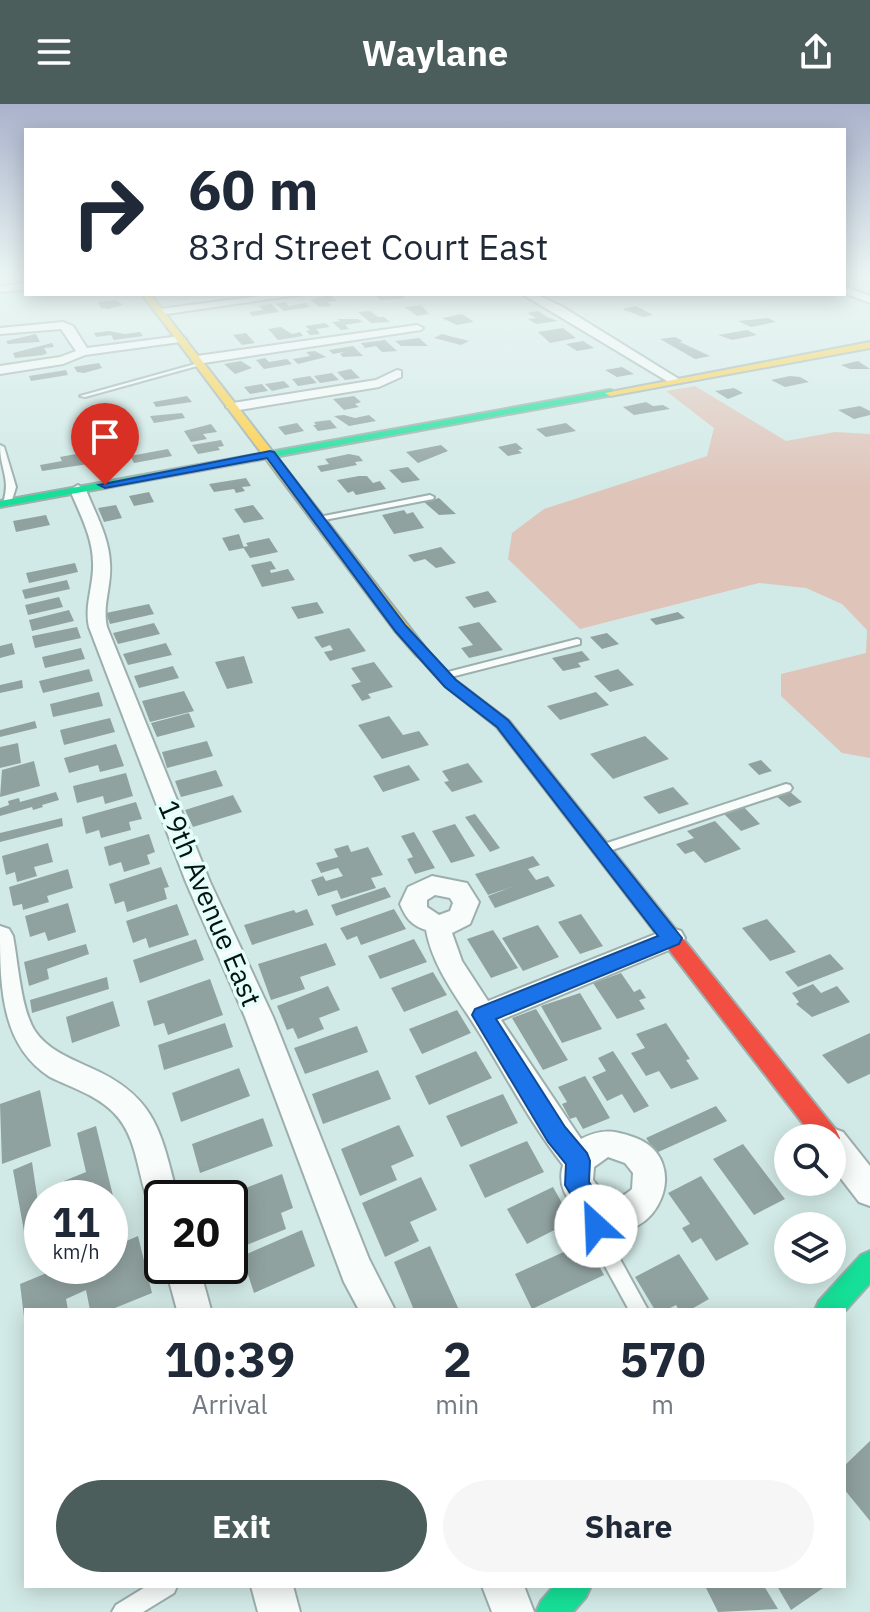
<!DOCTYPE html>
<html lang="en">
<head>
<meta charset="utf-8">
<style>
  :root { --surface:#fff; --page:#f6f6f7; --text:#1f2937; --muted:#747a83; --accent:#4c5e5c }
  body { margin:0; font-family:"IBM Plex Sans",sans-serif; background:var(--page); color:var(--text); height:100vh; display:flex; flex-direction:column; font-size:30px; white-space:nowrap }
  * { box-sizing:border-box; margin:0 }
  p { font-size:26px; color:var(--muted) }
  .icon { flex:none; width:44px; height:44px; fill:none; stroke:currentColor; stroke-width:2; stroke-linecap:round; stroke-linejoin:round }
  .map { position:relative; flex:1; overflow:hidden }
  .sheet { position:absolute; left:24px; top:1204px; width:822px; height:280px; display:flex; flex-direction:column; background:var(--surface); border-radius:0px; box-shadow:0 4px 20px #0003 }
  .sheet>* { flex:none }
  .guide { position:absolute; left:24px; top:24px; width:822px; height:168px; border-radius:0px; box-shadow:0 4px 20px #0003; background:#fff; color:var(--text); overflow:hidden }
  .buttons { position:absolute; left:774px; top:1020px; display:grid; gap:16px }
  .buttons a { display:grid; place-items:center; width:72px; height:72px; border-radius:50%; background:var(--surface); box-shadow:0 4px 20px #0003; font-size:40px }
  .speed { position:absolute; left:24px; top:1076px; display:flex; gap:16px; font-size:40px; font-weight:700; text-align:center }
  .speed>* { display:grid; place-content:center; width:104px; height:104px; border-radius:50%; background:var(--surface); box-shadow:0 4px 20px #0003; line-height:1 }
  .speed small { font-size:20px; font-weight:400 }
  .speed .limit { border:4px solid #111; border-radius:12px; background:#fff; color:#111 }
  .pin { position:absolute; display:grid; place-items:center; width:68px; height:68px; color:#fff; margin:-82px -34px; border-radius:50% 50% 50% 0; rotate:-45deg; box-shadow:0 0 8px #0007 }
  .pin .icon { rotate:45deg }
  .me { position:absolute; width:88px; margin:-44px; rotate:335deg; stroke-linejoin:round; filter:drop-shadow(0 0 6px #0008) }
  .turn { display:flex; align-items:center; gap:28px; height:168px; padding:0 32px; font-size:36px }
  .turn .icon { width:104px; height:104px; stroke-width:2.5 }
  .turn b { display:block; font-size:56px; line-height:68px }
  .eta { display:flex; justify-content:space-evenly; align-items:center; height:136px; text-align:center }
  .eta b { font-size:48px; font-weight:700; line-height:56px }
  .primary-button { display:flex; gap:16px; margin-top:auto; padding:16px 32px }
  .primary-button a { flex:1; height:92px; border-radius:48px; background:var(--accent); color:#fff; font-size:32px; font-weight:700; line-height:92px; text-align:center }
  .primary-button a+a { background:var(--page); color:var(--text) }
  header { display:flex; justify-content:space-between; align-items:center; height:104px; padding:0 32px; background:var(--accent); color:#fff; font-size:36px; font-weight:700 }
  .map>svg:first-child { display:block }
  .green { fill:#dfc4ba }
  .building { fill:#90a2a0 }
  .lines { fill:none; stroke-linecap:round; stroke-linejoin:round }
  .lane-casing { stroke:#9cafad; stroke-width:4 }
  .street-casing { stroke:#9cafad; stroke-width:4 }
  .fast-casing { stroke:#9cafad; stroke-width:4 }
  .slow-casing { stroke:#9cafad; stroke-width:4 }
  .jam-casing { stroke:#9cafad; stroke-width:4 }
  .lane { fill:#f8fcfb; fill-rule:evenodd }
  .street { fill:#f8fcfb; fill-rule:evenodd }
  .fast { fill:#16e098; fill-rule:evenodd }
  .slow { fill:#ffcf43; fill-rule:evenodd }
  .jam { fill:#f24e42; fill-rule:evenodd }
  .route { fill:#1a73e8; stroke:#114b97; stroke-width:2 }
  .labels { text-anchor:middle; stroke-width:7; stroke-linejoin:round; paint-order:stroke }
  .street-label { font-size:28px; fill:#041311; stroke:#e4fefa }
</style>
</head>
<body>
<header><svg class="icon" aria-label="menu" viewBox="0 0 24 24"><path d="M4 6h16M4 12h16M4 18h16"/></svg>Waylane<svg class="icon" aria-label="share" viewBox="0 0 24 24"><path d="M12 15V3M7 8l5-5 5 5M5 13v7h14v-7"/></svg></header>
<div class="map">
<svg width="870" height="1508" viewBox="0 0 870 1508">
  <rect width="100%" height="100%" fill="#d2eae7"/>
  <path class="green" d="M695 282 786 337 835 328 870 330V654L842 649 781 592V570L866 549 867 526 842 500 806 484 759 479 580 525 508 455 512 429 544 405 707 352 714 324 666 287Z"/>
  <path class="building" d="M330 190 337 197 328 198 332 202 319 203 311 196Z
    M373 190H401L406 194 381 196Z
    M116 196 123 201 108 205 101 204 98 198Z
    M285 198 289 202 306 199 310 203 284 207 276 200Z
    M271 200 279 208 252 212 249 208 263 206 259 202Z
    M421 201 429 210 417 212 405 203Z
    M636 202 653 211 643 213 622 205Z
    M370 207 378 213H384L390 218 371 219 358 208Z
    M538 207 547 213 558 217 536 220 528 215 536 214 527 209Z
    M462 210 474 218 457 221 442 214Z
    M768 214 776 218 751 223 738 217Z
    M337 215H358L363 218 345 221 349 225 341 226 332 218 340 217Z
    M325 219 330 223 316 225 320 230 310 231 306 227 310 226 305 222Z
    M281 223 292 230 300 228 303 232 278 236 268 225Z
    M563 224 576 234 550 239 538 228Z
    M747 226 757 231 732 236 718 231Z
    M109 227 125 230 140 228 143 232 114 236 111 231 96 233 94 229Z
    M246 229 255 239 242 241 233 231Z
    M36 230 40 238 8 240 6 237Z
    M442 230 469 237 461 241 434 234Z
    M675 233 683 237 680 238 710 252 695 255 660 235Z
    M419 234 428 242H401L395 237Z
    M385 236 397 247 382 248 376 242 365 244 361 239Z
    M583 237 594 244 577 247 566 240Z
    M52 239 54 243 44 244 47 249 43 251 15 254 13 249Z
    M353 242 363 252 343 253 340 250 344 248 333 250 329 246Z
    M315 247 326 253 298 260 293 255 310 252 306 248Z
    M265 254 269 258 287 255 292 260 264 265 256 256Z
    M241 257 252 264 235 270 224 260Z
    M858 257 870 265H850L841 261Z
    M99 259 102 264 84 269 77 268 74 263Z
    M622 263 634 270 617 273 605 266Z
    M351 265 360 274 345 276 337 268Z
    M66 266 68 271 31 277 29 272Z
    M332 269 339 276 320 279 314 272Z
    M310 272 317 279 298 282 292 275Z
    M790 272 800 273 809 278 785 283 771 276Z
    M284 277 290 283 272 287 265 280Z
    M262 280 268 287 250 290 244 283Z
    M734 284 743 289 728 295 715 287Z
    M187 292 192 298 156 303 153 298Z
    M354 292 361 298 355 300 359 303 344 306 333 295Z
    M646 298 653 302 663 301 670 305 634 311 623 303Z
    M860 302 870 307V311L854 315 838 306Z
    M182 309 185 314 154 319 150 312Z
    M344 311 355 314 369 311 376 317 349 322 334 312Z
    M330 316 337 324 318 327 313 321H316L314 318Z
    M297 319 304 327 285 331 278 323Z
    M566 319 576 327 546 333 536 325Z
    M211 320 217 328 203 330 207 335 191 338 184 327Z
    M221 336 224 342 218 343 220 346 198 350 192 341Z
    M516 339 523 345 518 346 522 349 508 352 498 343Z
    M441 341 448 347 418 359 406 348Z
    M168 345 172 352 134 359 130 352Z
    M76 350 78 354 92 351 95 359 42 367 40 361 62 357 60 353Z
    M349 350 359 352 363 357 355 358 357 361 321 368 317 362 329 360 325 355Z
    M408 363 420 376 402 379 389 366Z
    M359 372H367L373 379 380 377 386 385 356 391 353 387 348 389 337 376Z
    M246 374 251 382 242 383 245 387 236 389 234 385 214 388 209 380Z
    M149 388 154 398 134 402 129 392Z
    M439 394 456 410 439 411 424 398Z
    M116 401 122 414 104 418 98 404Z
    M253 401 264 415 244 419 234 405Z
    M404 406 407 410 413 408 424 424 394 430 382 411Z
    M46 411 50 421 16 428 13 417Z
    M239 430 244 444 229 447 222 434Z
    M269 434 278 448 250 454 243 443 248 442 246 439Z
    M441 443 456 459 436 464 425 455 414 458 408 451Z
    M271 457 276 465 270 466 271 469 288 465 295 476 262 483 251 461Z
    M75 459 78 468 29 479 26 469Z
    M67 476 70 485 25 495 22 486Z
    M488 487 497 498 474 504 465 493Z
    M59 493 63 503 28 511 25 501Z
    M317 498 324 509 298 515 291 503Z
    M149 500 154 510 110 520 106 509Z
    M69 506 74 517 32 527 29 516Z
    M678 508 685 514 656 521 650 515Z
    M479 518 503 546 469 554 461 544 473 541 458 523Z
    M154 519 160 530 118 540 113 529Z
    M77 523 81 534 35 544 32 532Z
    M349 524 366 547 330 557 324 548 333 546 330 541 322 544 314 533Z
    M607 529 619 540 602 545 590 533Z
    M12 539 15 550 0 554V542Z
    M166 539 172 551 128 561 123 550Z
    M81 544 85 555 45 564 42 553Z
    M582 547 590 556 578 559 581 563 563 567 552 554Z
    M244 552 253 579 227 585 215 558Z
    M374 558 393 583 368 590 371 594 362 597 351 581 361 578 351 564Z
    M173 562 179 574 139 584 134 572Z
    M89 565 93 577 43 589 39 577Z
    M618 565 634 581 610 588 594 572Z
    M22 576 23 584 0 589V581Z
    M184 587 194 607 150 618 142 597Z
    M99 588 103 602 53 613 50 600Z
    M596 588 609 601 560 616 547 602Z
    M189 609 195 623 157 633 151 619Z
    M389 612 403 631 419 627 429 641 382 655 358 621Z
    M110 614 115 628 64 641 60 626Z
    M35 617 37 624 0 633V626Z
    M645 632 669 655 613 675 590 650Z
    M207 637 213 652 167 664 162 648Z
    M18 639 21 659 0 664V643Z
    M116 640 124 662 100 668 98 661 69 669 64 654Z
    M761 656 772 667 759 671 748 660Z
    M34 657 40 682 0 693 2 666Z
    M468 659 483 678 452 688 444 678 449 677 442 667Z
    M409 661 420 676 383 688 373 672Z
    M216 666 223 682 181 693 175 677Z
    M126 669 133 692 105 700 103 692 77 699 73 682Z
    M673 683 689 700 659 710 643 693Z
    M789 687 802 698 789 703 776 692Z
    M56 688 59 696 42 701 43 703 33 706 32 703 0 712V704L9 701 8 697 19 694 20 698Z
    M233 691 242 708 193 723 185 706Z
    M136 698 142 715 129 718 131 726 101 734 99 726 86 730 82 713Z
    M743 702 760 720 741 727 723 709Z
    M475 710 500 744 490 748 465 713Z
    M62 714 63 722 0 738V729Z
    M715 717 741 745 705 759 694 747 685 750 676 740 694 734 687 727Z
    M455 720 475 752 451 759 432 727Z
    M414 728 435 764 415 770 407 755 413 753 401 732Z
    M149 730 155 748 147 751 150 760 124 768 121 758 109 762 104 743Z
    M48 739 53 758 34 763 37 772 17 778 15 768 6 771 2 752Z
    M348 741 351 748 368 743 383 771 371 774 376 784 341 795 337 786 318 792 311 776 323 772 326 777 343 772 338 764 321 769 316 759 338 753 334 745Z
    M533 752 540 761 528 765 536 776 548 772 555 782 495 804 488 792 514 782 488 791 475 770Z
    M161 763 169 783 164 784 167 795 127 808 124 797 115 800 109 780Z
    M68 765 73 784 47 792 49 798 23 806 22 800 13 802 9 783Z
    M385 783 391 793 336 812 331 801Z
    M68 799 76 828 48 837 45 828 30 833 25 812Z
    M177 800 189 831 149 844 146 834 133 839 126 817Z
    M307 805 314 821 252 841 244 821 294 806 296 809Z
    M394 805 406 825 361 841 357 832 347 836 340 824Z
    M581 810 603 842 580 850 558 818Z
    M767 815 796 848 770 857 742 824Z
    M538 821 559 853 523 867 502 834Z
    M493 826 518 864 491 874 467 835Z
    M196 835 204 856 140 879 133 856Z
    M414 835 427 858 380 875 368 852Z
    M326 839 336 861 300 873 305 885 271 896 258 860Z
    M86 840 89 850 47 865 49 875 29 882 24 858Z
    M830 850 844 865 798 883 785 868Z
    M433 868 447 891 404 908 391 884Z
    M621 869 634 888 640 885 646 894 639 896 645 905 617 915 593 879Z
    M107 873 109 885 32 909 30 896Z
    M210 875 223 911 168 931 164 919 154 922 147 897Z
    M813 880 821 889 837 882 850 898 812 913 796 900 799 898 792 889Z
    M328 882 340 906 319 914 324 925 298 935 293 924 287 926 277 902Z
    M580 889 602 925 562 939 541 902Z
    M113 897 120 922 72 939 66 913Z
    M536 905 568 956 543 966 512 914Z
    M457 906 471 929 422 950 409 925Z
    M225 919 233 943 164 966 158 941Z
    M666 919 690 955 686 956 699 975 671 985 659 967 646 972 631 949 645 944 636 930Z
    M357 922 368 948 305 970 294 944Z
    M870 929V970L848 980 822 951Z
    M476 947 492 974 429 1001 415 972Z
    M613 947 649 1002 634 1009 622 990 607 997 592 973 606 967 598 954Z
    M239 964 250 992 181 1018 172 989Z
    M378 966 391 995 323 1020 312 990Z
    M585 972 610 1014 583 1025 576 1013 570 1015 562 1000 567 998 558 983Z
    M40 986 51 1042 2 1060 0 1000Z
    M503 990 518 1019 461 1043 446 1012Z
    M716 1002 727 1017 656 1049 646 1034Z
    M263 1014 273 1042 200 1069 192 1040Z
    M399 1021 414 1052 391 1062 397 1076 360 1092 341 1045Z
    M96 1022 114 1096 91 1092 67 1094 64 1077 86 1068 77 1029Z
    M527 1037 544 1068 485 1094 469 1061Z
    M743 1040 785 1095 754 1111 713 1055Z
    M32 1058 42 1125 25 1133 13 1066Z
    M282 1070 293 1104 281 1109 286 1125 244 1142 239 1125 230 1129V1094H219Z
    M701 1072 749 1140 716 1157 701 1134 692 1139 682 1124 690 1120 668 1089Z
    M421 1073 437 1106 410 1118 419 1137 385 1153 362 1099Z
    M553 1083 572 1117 527 1140 507 1105Z
    M302 1126 315 1162 254 1189 242 1152Z
    M138 1132 152 1189 110 1206H90L86 1186 66 1195 68 1206H26L24 1213 20 1180 64 1162H110V1144Z
    M586 1138 604 1171 532 1205 515 1170Z
    M430 1142 459 1206H414L394 1158Z
    M679 1150 709 1195 690 1206H679L676 1201 666 1206H655L635 1173Z
    M870 1337V1417L844 1385V1362Z
    M705 1482H764L778 1505 718 1508Z
    M777 1482H826L791 1506Z"/>
  <g class="lines">
    <g class="lane-casing">
      <path id="lane" d="M199 259 204 260 85 293 80 292Z
        M0 341 4 343 16 383 11 399 7 401 3 399C11 374 0 366 0 341Z
        M430 391 434 393 433 395 319 417 315 415 319 413Z
        M577 535 580 536V540L443 575 438 572 440 570Z
        M786 680 790 681 792 684 790 687 609 747 605 748 599 744 601 741Z
        M594 1100 600 1102 609 1135 648 1206H629L595 1144 586 1108 588 1102Z
        M147 1482H177L174 1489 143 1508H112L116 1501Z"/>
    </g>
    <g class="street-casing">
      <path id="street" d="M26 179V185L0 188V182Z
        M844 182 870 192V199L844 189Z
        M275 190H304L160 211 155 208 160 205Z
        M522 190H535L561 202 682 277 672 280Z
        M63 218 73 222 87 244 180 232 186 235 180 238 85 251 63 260 0 270V262L60 253 76 247 61 225 0 230V224Z
        M417 221 423 224 421 226 197 260 191 256 197 252Z
        M397 266 401 267V273L379 283 233 307 226 303 233 299 376 276Z
        M78 381 86 386C95 409 109 433 110 459 112 481 102 501 107 523L210 778 273 913 369 1155 395 1206H359L344 1178 245 913 186 778 89 523C84 501 94 481 93 459 93 434 80 410 70 386Z
        M432 772 467 779 479 798 470 820 452 829 462 857 488 897 663 827 672 824 681 827 685 834 681 841 501 916 581 1035C601 1025 612 1026 633 1033 696 1054 656 1146 600 1123 593 1119 585 1117 580 1110 567 1095 557 1082 563 1061 531 1020 507 974 480 930 460 897 433 865 426 826 411 821 406 814 400 800L408 783ZM435 791 450 794 453 799 450 807 439 811 427 803V796ZM608 1053 625 1059 633 1069 632 1085C613 1102 606 1093 593 1076L594 1063Z
        M0 822 9 825 13 832C18 858 21 906 35 927 48 946 71 955 91 964 157 993 161 1029 178 1094H162V1110L151 1105C137 1074 139 1034 114 1009 97 991 72 984 50 973 0 941 0 881 0 822Z
        M832 1024 843 1028 870 1062V1102L859 1098 832 1063V1034H818L821 1028Z
        M165 1162H199L211 1206H177Z
        M251 1482H293L300 1508H258Z
        M482 1482H524L534 1508H492Z"/>
    </g>
    <g class="fast-casing">
      <path id="fast" d="M610 286 613 287V291L0 403V397Z
        M870 1147V1179L844 1208 815 1206 819 1197 861 1151Z
        M554 1482H591L586 1493 573 1508H536L541 1497Z"/>
    </g>
    <g class="slow-casing">
      <path id="slow" d="M142 190H150L427 546V552H417L396 528Z
        M870 238V244L610 292 605 289Z"/>
    </g>
    <g class="jam-casing">
      <path id="jam" d="M422 545 427 546 455 576 509 617 836 1026 840 1034 836 1042 832 1043V1034H814L497 623 445 582 415 549Z"/>
    </g>
    <use href="#lane" class="lane"/>
    <use href="#street" class="street"/>
    <use href="#fast" class="fast"/>
    <use href="#slow" class="slow"/>
    <use href="#jam" class="jam"/>
  </g>
  <linearGradient id="sky" x2="0" y2="1"><stop stop-color="#a9b2cb"/><stop offset="0.45" stop-color="#ebf6f4"/><stop offset="1" stop-color="#ebf6f4" stop-opacity="0"/></linearGradient>
  <rect width="870" height="385" fill="url(#sky)"/>
  <path class="route" d="M270 347 274 348 406 522 456 576 508 616 682 834 679 840 496 915 565 1023 587 1049 590 1057 589 1078 605 1102 608 1122 605 1130 596 1134 587 1130 581 1107 565 1081 566 1060 548 1038 472 911 475 905 658 832 497 623 445 583 396 528 267 354 105 384 99 381Z"/>
  <g class="labels">
    <g class="street-label">
      <text transform="translate(210 799) rotate(67)" y="10">19th Avenue East</text>
    </g>
  </g>
</svg>
<div class="buttons">
<a><svg class="icon" aria-label="search" viewBox="0 0 24 24"><circle cx="10" cy="10" r="6"/><path d="M15 15l6 6"/></svg></a>
<a><svg class="icon" aria-label="layers" viewBox="0 0 24 24"><path d="M12 4l9 5-9 5-9-5zM3 14l9 5 9-5"/></svg></a>
</div>
<div class="speed"><div>11<small>km/h</small></div><div class="limit">20</div></div>
<div class="pin" style="left:105px;top:381px;background:#d93025"><svg class="icon" aria-label="arrive" viewBox="0 0 24 24"><path d="M6 21V4h12l-3 4 3 4H6"/></svg></div>
<svg class="me" style="left:596px;top:1122px" viewBox="-20 -20 40 40"><circle r="19" fill="#fff"/><path d="M0-13L10 11 0 6-10 11z" fill="#1a73e8"/></svg>
<div class="guide">
<div class="turn"><svg class="icon" aria-label="right" viewBox="0 0 24 24"><path d="M7 20v-9h11M14 6l5 5-5 5"/></svg><div><b>60 m</b>83rd Street Court East</div></div>
</div>
<section class="sheet">
<div class="eta">
<div><b>10:39</b><p>Arrival</p></div>
<div><b>2</b><p>min</p></div>
<div><b>570</b><p>m</p></div>
</div>
<div class="primary-button"><a>Exit</a><a>Share</a></div>
</section>
</div>
</body>
</html>
